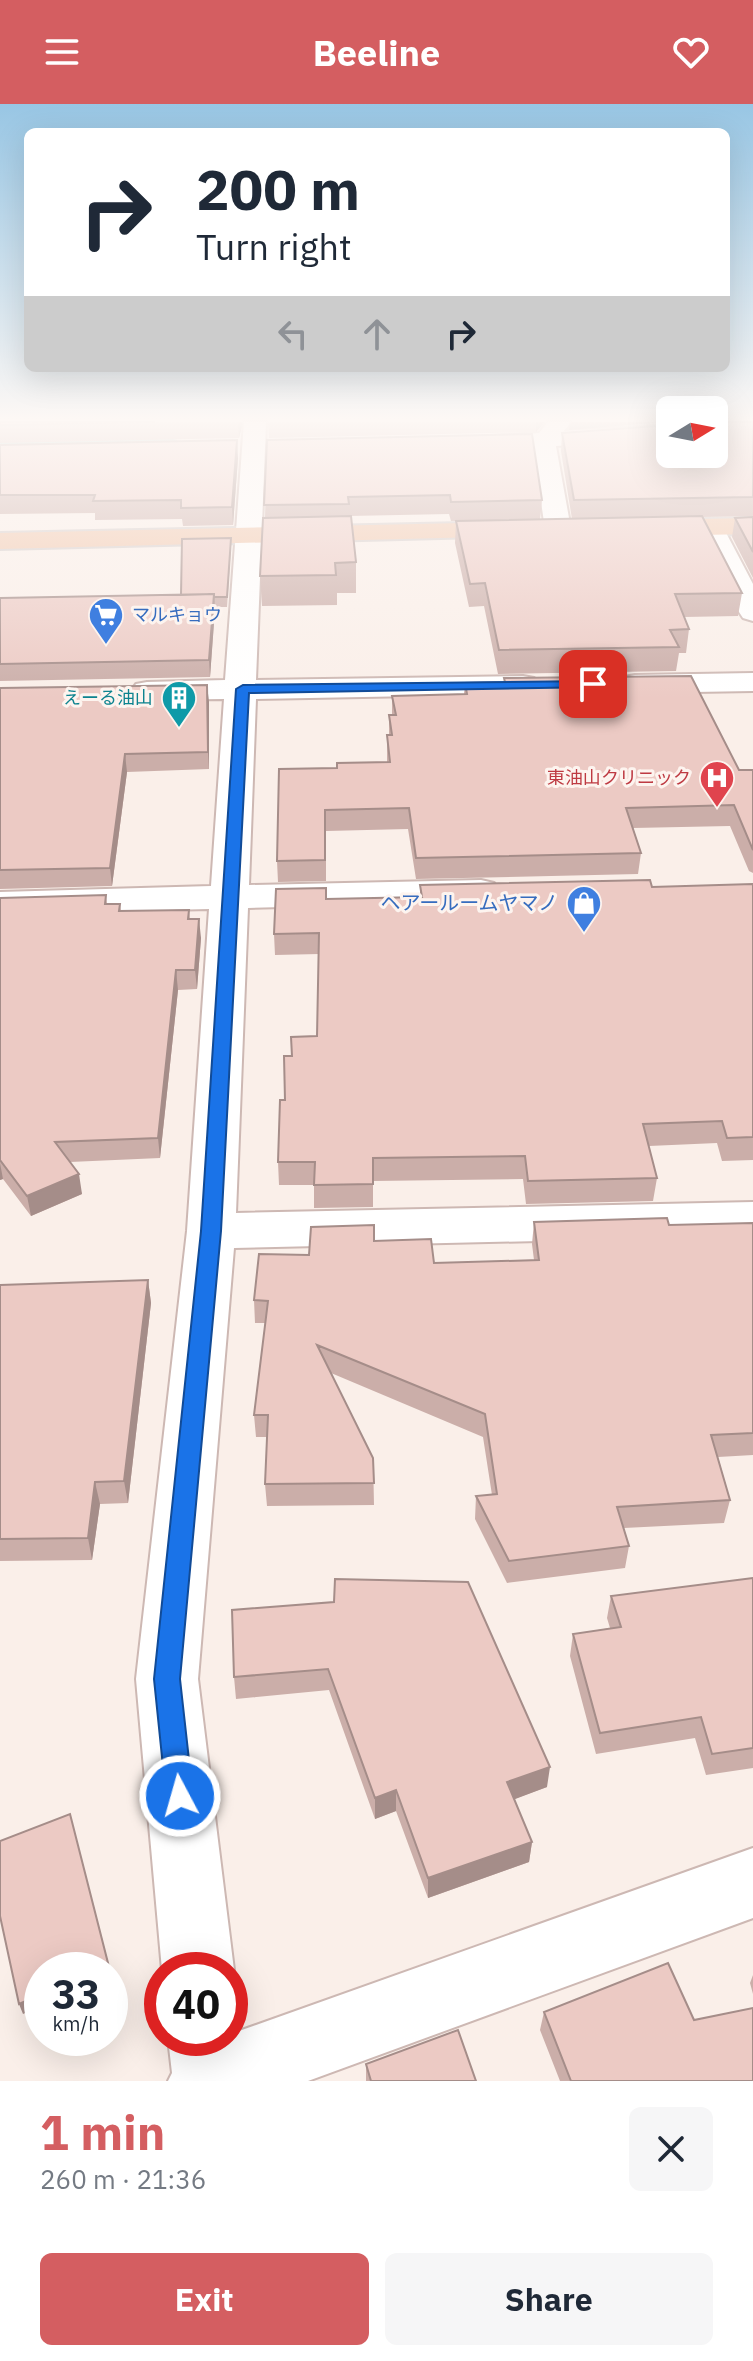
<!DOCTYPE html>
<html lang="en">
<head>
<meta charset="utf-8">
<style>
  :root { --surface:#fff; --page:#f6f6f7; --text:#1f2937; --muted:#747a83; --accent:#d45e61 }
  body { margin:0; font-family:"IBM Plex Sans","Noto Sans JP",sans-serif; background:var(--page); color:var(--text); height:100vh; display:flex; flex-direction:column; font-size:30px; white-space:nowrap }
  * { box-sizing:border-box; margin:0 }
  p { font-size:26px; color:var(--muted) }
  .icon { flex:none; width:44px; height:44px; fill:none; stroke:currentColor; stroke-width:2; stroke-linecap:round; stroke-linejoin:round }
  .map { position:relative; height:1977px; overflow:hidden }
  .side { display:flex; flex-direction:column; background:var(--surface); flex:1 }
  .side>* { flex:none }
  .banner { position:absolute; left:24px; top:24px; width:706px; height:244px; border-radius:12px; box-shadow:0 8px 32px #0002; background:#fff; color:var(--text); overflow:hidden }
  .needle { width:52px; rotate:80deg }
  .fabs { position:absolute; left:656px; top:292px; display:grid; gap:16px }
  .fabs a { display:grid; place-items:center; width:72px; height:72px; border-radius:12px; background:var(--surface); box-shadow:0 8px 32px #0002; font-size:40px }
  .speed { position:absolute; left:24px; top:1848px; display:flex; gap:16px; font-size:40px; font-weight:700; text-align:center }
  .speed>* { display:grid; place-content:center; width:104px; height:104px; border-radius:50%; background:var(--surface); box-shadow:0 8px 32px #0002; line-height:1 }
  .speed small { font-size:20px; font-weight:400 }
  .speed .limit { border:12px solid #d22; background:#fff; color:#111 }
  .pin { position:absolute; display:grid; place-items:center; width:68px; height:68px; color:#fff; margin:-34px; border-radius:16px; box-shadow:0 4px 12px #0006 }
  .me { position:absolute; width:88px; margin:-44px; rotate:354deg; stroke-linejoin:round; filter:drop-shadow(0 0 6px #0008) }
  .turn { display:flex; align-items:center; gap:28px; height:168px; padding:0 40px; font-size:36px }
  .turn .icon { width:104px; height:104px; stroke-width:2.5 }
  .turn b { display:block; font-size:56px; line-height:68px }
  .lanes { display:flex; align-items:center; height:76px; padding:0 40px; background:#0003; justify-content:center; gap:40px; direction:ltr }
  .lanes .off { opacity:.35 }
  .round { display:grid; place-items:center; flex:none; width:84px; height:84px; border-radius:12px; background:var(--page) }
  .head { display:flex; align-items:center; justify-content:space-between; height:136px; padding:0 40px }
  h1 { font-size:48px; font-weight:700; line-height:60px; color:var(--accent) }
  .button { display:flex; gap:16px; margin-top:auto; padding:16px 40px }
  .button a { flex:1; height:92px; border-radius:12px; background:var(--accent); color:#fff; font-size:32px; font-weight:700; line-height:92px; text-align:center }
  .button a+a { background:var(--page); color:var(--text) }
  header { display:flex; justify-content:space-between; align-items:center; height:104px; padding:0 40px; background:var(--accent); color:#fff; font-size:36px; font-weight:700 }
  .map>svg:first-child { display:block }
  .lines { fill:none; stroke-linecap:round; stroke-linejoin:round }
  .stream { fill:#a7d2ce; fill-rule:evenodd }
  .minor-casing { stroke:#cdb8b3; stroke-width:4 }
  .major-casing { stroke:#d4ccca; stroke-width:4 }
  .minor { fill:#fff; fill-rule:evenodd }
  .major { fill:#f0c5aa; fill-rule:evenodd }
  .wall { fill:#cbaea9 }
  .shaded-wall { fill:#a58d89 }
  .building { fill:#eccac4; stroke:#a58d89; stroke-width:2 }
  .route { fill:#1a73e8; stroke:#114b97; stroke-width:2 }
  .labels { text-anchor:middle; stroke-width:6; stroke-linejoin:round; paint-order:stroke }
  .far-shop-label { font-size:18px; fill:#366cbe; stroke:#fdf4ef; text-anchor:start }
  .far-culture-label { font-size:18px; fill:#0d838f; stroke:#fdf4ef; text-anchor:end }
  .far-health-label { font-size:18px; fill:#be3a42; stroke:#fdf4ef; text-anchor:end }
  .shop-label { font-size:20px; fill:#366cbe; stroke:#fdf4ef; text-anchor:end }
</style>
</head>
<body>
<header><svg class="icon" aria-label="menu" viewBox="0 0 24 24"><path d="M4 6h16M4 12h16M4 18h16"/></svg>Beeline<svg class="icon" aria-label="heart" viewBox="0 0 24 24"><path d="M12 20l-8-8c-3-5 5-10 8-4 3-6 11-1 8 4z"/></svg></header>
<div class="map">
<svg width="753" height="1977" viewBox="0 0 753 1977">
  <rect width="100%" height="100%" fill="#faefe9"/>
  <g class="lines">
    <path class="stream" d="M174 335 177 336V340L0 343V337Z"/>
    <g class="minor-casing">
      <path id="minor" d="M244 318H266L256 576 523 572 534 574 539 581 534 588 523 590 256 595 249 781 481 776 494 779 500 787 494 795 481 798 248 804 236 1109 753 1098V1132L234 1144 198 1575 234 1866 230 1875V1866H162L136 1575 187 1127 209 805 0 810V788L211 782 224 595 147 596 136 594 131 587 136 580 147 578 225 576Z
        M548 318H571L564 327 670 321V335L556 342 571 425 558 433 545 425 533 343 474 347 462 340 474 333 539 329Z
        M710 415 723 423 753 480V517L743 514 739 508 697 423Z
        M753 569V587L635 589 624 587 619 580 624 573 635 571Z
        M753 1744V1814L308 1977H168L172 1969 168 1934H230V1907L239 1927Z"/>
    </g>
    <g class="major-casing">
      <path id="major" d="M753 414V430L646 432 633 424 646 416Z
        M513 418 526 426 522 432 0 445V429Z"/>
    </g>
    <use href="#minor" class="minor"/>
    <use href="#major" class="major"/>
  </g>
  <path class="wall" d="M0 318H243L239 334 0 339Z
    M268 318H545L536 328 269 334Z
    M753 318V412L702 413 742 489 738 512 684 513 689 525 686 549H679L676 567 498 570 484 502 469 503 455 439 456 417 572 415 561 347 562 329Z
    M267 336 542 396 540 415 451 417 449 410 349 412 356 458V489H337V501L262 502 260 472 265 414Z
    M0 341 238 354 233 421 183 422 182 415 95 416V409L0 410Z
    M753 413V474L732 433 735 414Z
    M231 434V443L227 503H215L210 573 0 577V494L181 491Z
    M504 574 739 666H753V769L749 767 730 722 633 724 641 749 638 770 416 775 408 725 326 727V777L278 778 277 757 337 664 387 658V631H389V611H392V592L464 590 465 579 504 578Z
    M0 584 209 598V665L127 668 112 782 0 785Z
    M753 780V1056L722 1057 717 1039 649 1042 657 1074 653 1097 526 1100 523 1075 373 1077V1103L314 1104V1081H279L278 1058 285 996 292 952 317 932 319 850 275 851 274 830 326 795 420 793V781L652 783Z
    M106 791 107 800H120L121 807 189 806 190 815 201 834 197 885 178 886 160 1054 70 1058 82 1090 31 1112 3 1075 0 1076V794Z
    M534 1118 669 1121 753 1119V1351L718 1353 730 1396 724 1419 624 1424 629 1442 625 1464 507 1479 475 1415 476 1392 492 1391 483 1333 331 1269 373 1354 374 1401 267 1402 265 1380 267 1333H256L254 1311 265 1219H255L254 1196 309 1151 374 1137 434 1159 534 1156 532 1140Z
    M148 1176 151 1199 128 1399 100 1400 92 1456 0 1457V1181Z
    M753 1474V1664L706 1671 695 1634 596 1650 570 1552 573 1530 610 1524 607 1514 611 1492Z
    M232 1506 547 1683 514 1695 532 1738 529 1758 428 1794 396 1707 375 1715 329 1586 236 1595 234 1573Z
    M753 1871V1890L750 1879Z
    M544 1908 694 1916 753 1977H560L540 1926Z
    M366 1960 476 1977H366Z"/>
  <path class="shaded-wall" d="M238 318H243L239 334Z
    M536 318H545L536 328Z
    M570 318H666L569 326Z
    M237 336 238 354 233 421 232 403Z
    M214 490 215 506 210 573 209 556Z
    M207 581 209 598V665L208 648Z
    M125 650 127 668 112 782 110 764Z
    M199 815 201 834 197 885 195 866Z
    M176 866 178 886 160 1054 158 1034Z
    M0 1059 3 1075 0 1076Z
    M79 1070 82 1090 31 1112 27 1092Z
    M148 1176 151 1199 128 1399 124 1377Z
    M95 1378 100 1400 92 1456 88 1434Z
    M550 1663 547 1683 505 1699 507 1678Z
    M396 1686V1707L375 1715V1694Z
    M70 1710 112 1873 110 1874V1866H101Z
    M532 1738 529 1758 428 1794V1774Z
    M42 1890V1902L23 1910 19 1900Z"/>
  <path class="building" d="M0 318H155L0 321Z
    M714 318H753V393L574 396 562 329 670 321V350H714Z
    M532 330 542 396 451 398 450 391 348 393 349 400 264 401 267 336Z
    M237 336 232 403 181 404V396L93 397 95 391H0V341Z
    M351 412 356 458 335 459 336 471 260 472 263 414Z
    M702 412 742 489 675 490 689 525 670 526 679 543 499 546 485 479 470 480 456 417Z
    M753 413V448L735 414Z
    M231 434 227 493H214V490L181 491 182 435Z
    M214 490 209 556 0 560V494Z
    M691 572 739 666H753V746L734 701 626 704 641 749 416 754 409 704 325 706V756L277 757 279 665 337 664V659L390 658 387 631H392L389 611H396L392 592 467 590 465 579 505 578 504 574Z
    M207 581 208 648 125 650 110 764 0 766V584Z
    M650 776 652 783 753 780V1033L727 1034 722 1017 643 1020 657 1074 528 1077 525 1052 373 1054V1080L314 1081 315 1058H278L280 996H285L284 952H292L291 933 317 932 319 829 274 830 276 785 326 784V795L422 793 420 781Z
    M106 791 105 800H120L119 807 189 806 188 815H199L195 866H176L158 1034 55 1038 79 1070 27 1092 0 1056V794Z
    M667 1114 669 1121 753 1119V1329L711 1331 730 1396 617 1403 629 1442 509 1457 476 1392 497 1390 485 1310 317 1241 373 1354 374 1379 265 1380 268 1311H254L268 1197 254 1196 259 1150 309 1151 311 1123 374 1121V1137L431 1135 434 1159 539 1156 534 1118Z
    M148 1176 124 1377 95 1378 88 1434 0 1435V1181Z
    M753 1474V1644L712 1650 701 1613 600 1629 573 1530 621 1523 611 1492Z
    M335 1475 468 1478 550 1663 507 1678 532 1738 428 1774 396 1686 375 1694 328 1565 234 1573 232 1506 334 1498Z
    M70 1710 109 1863 101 1866H42V1890L19 1900 0 1812V1737Z
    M668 1859 694 1916 753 1904V1977H571L544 1908Z
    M458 1926 476 1977H371L366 1960Z"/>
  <linearGradient id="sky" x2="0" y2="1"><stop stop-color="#98c6e4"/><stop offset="0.53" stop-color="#fdf8f5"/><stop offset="1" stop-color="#fdf8f5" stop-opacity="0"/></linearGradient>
  <rect width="753" height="595" fill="url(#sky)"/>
  <path class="route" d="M593 577 598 578V583L249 589 221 1127 180 1575 193 1692 189 1701 180 1705 170 1701 166 1692 154 1575 201 1127 236 585 243 581Z"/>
  <defs>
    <g id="supermarket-pin" transform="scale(1.8)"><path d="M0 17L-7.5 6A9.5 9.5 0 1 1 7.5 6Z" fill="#3f7fe0" stroke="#fdf4ef"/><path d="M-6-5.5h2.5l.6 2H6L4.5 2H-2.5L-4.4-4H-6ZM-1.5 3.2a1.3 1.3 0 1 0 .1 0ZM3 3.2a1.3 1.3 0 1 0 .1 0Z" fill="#fff"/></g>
    <g id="building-pin" transform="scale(1.8)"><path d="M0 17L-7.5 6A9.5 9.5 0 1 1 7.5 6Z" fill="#0f9aa8" stroke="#fdf4ef"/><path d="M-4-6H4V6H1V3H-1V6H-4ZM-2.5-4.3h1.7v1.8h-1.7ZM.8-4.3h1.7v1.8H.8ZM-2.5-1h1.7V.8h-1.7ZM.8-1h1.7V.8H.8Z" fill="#fff"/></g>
    <g id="hospital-pin" transform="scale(1.8)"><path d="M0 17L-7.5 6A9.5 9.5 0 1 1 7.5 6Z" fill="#e0444e" stroke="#fdf4ef"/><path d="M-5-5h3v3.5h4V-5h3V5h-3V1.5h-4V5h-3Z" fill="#fff"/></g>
    <g id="shop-pin" transform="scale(1.8)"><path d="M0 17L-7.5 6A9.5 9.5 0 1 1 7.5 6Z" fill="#3f7fe0" stroke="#fdf4ef"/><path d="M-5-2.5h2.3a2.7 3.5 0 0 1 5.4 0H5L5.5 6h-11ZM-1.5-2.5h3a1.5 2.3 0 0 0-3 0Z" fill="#fff"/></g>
  </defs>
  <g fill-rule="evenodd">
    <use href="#supermarket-pin" x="106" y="511"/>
    <use href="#building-pin" x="179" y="594"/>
    <use href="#hospital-pin" x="717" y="674"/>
    <use href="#shop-pin" x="584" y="799"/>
  </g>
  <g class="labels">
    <g class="far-shop-label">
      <text x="132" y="517">マルキョウ</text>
    </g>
    <g class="far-culture-label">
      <text x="153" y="600">えーる油山</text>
    </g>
    <g class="far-health-label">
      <text x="691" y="680">東油山クリニック</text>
    </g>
    <g class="shop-label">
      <text x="558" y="806">ヘアールームヤマノ</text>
    </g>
  </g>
</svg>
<div class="fabs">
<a><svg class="needle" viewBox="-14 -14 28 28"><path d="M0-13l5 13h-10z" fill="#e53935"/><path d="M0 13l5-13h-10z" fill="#747a83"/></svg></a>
</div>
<div class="speed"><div>33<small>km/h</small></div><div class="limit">40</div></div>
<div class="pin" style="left:593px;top:580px;background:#d93025"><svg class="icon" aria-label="arrive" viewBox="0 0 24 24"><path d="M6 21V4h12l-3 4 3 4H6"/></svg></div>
<svg class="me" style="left:180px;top:1692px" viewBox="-20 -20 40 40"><circle r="17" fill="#1a73e8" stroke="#fff" stroke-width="3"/><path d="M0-11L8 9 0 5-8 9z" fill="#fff"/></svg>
<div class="banner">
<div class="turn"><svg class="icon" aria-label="right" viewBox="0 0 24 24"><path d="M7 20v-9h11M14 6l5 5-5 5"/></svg><div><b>200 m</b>Turn right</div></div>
<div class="lanes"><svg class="icon off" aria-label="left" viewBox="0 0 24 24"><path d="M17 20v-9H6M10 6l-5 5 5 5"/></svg><svg class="icon off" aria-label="ahead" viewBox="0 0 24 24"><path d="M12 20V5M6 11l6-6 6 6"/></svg><svg class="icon" aria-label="right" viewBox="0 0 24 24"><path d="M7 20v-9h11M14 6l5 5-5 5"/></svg></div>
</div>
</div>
<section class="side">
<div class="head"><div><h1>1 min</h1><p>260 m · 21:36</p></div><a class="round"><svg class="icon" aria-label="close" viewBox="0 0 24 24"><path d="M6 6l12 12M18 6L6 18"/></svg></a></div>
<div class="button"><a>Exit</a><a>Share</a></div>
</section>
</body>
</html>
